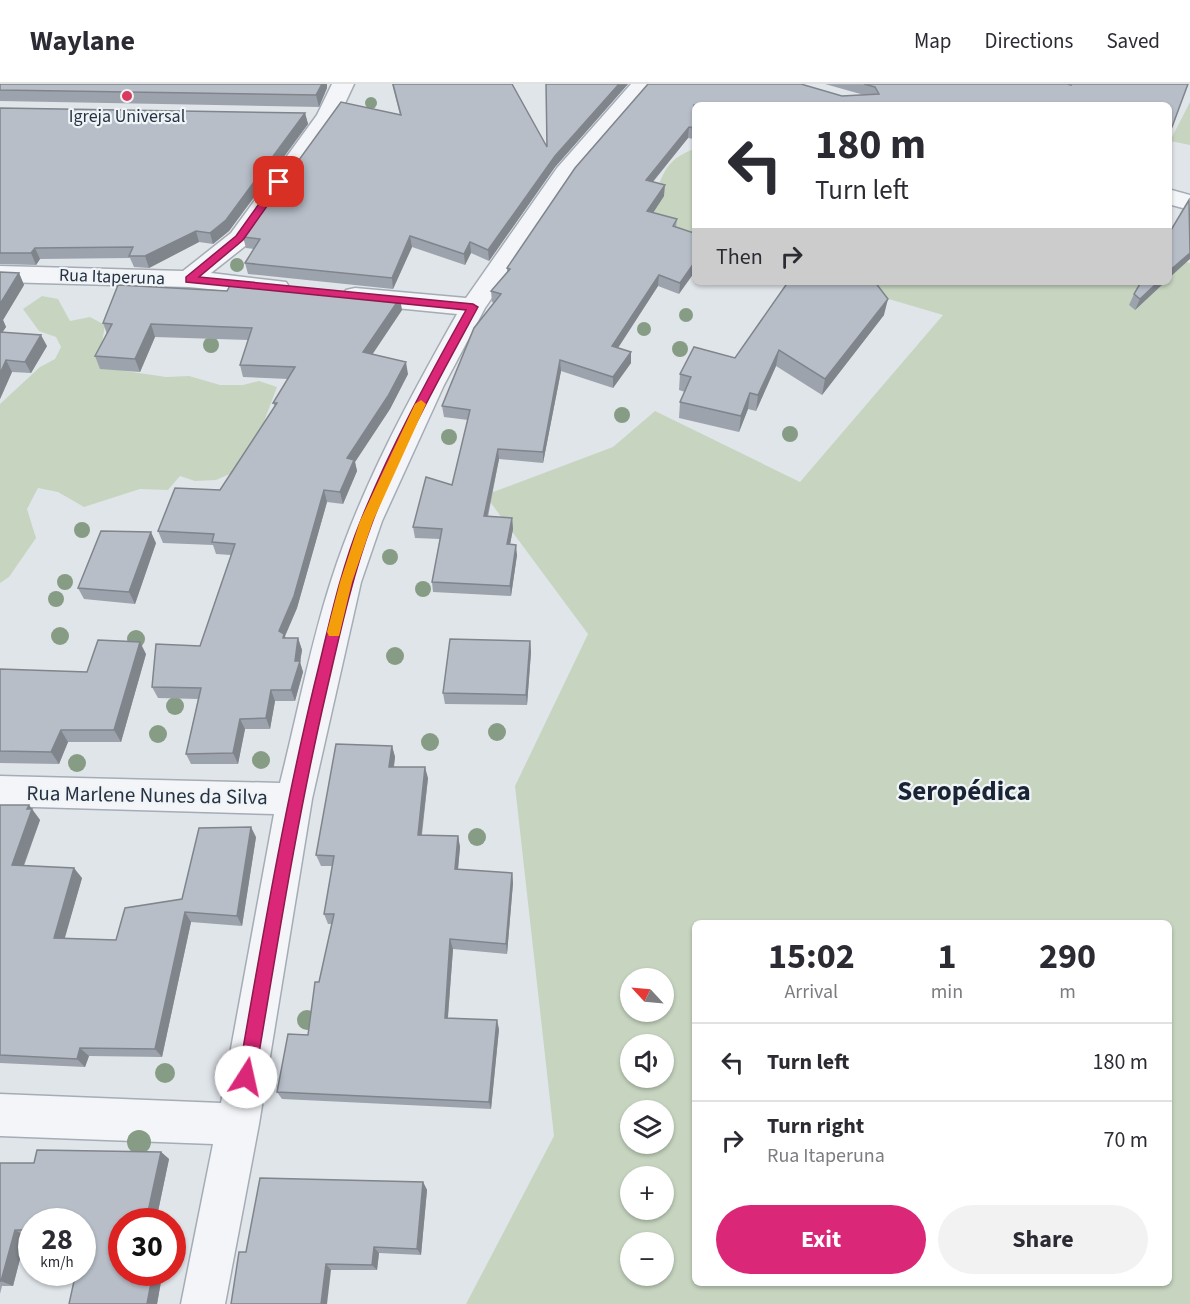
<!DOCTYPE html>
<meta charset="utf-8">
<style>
body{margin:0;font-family:"Source Sans 3",sans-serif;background:#f2f2f3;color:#2b2b33;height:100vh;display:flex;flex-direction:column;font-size:22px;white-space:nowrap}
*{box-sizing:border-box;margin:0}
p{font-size:20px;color:#7c7c81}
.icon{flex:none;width:33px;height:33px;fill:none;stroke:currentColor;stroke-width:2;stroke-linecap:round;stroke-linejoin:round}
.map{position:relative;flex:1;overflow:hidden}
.details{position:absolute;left:692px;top:836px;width:480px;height:366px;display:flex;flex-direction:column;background:#fff;border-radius:9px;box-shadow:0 2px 4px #0004}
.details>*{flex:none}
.guide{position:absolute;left:692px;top:18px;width:480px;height:183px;border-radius:9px;box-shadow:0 2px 4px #0004;background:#fff;color:#2b2b33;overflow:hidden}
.needle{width:39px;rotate:296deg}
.controls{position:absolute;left:620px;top:884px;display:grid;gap:12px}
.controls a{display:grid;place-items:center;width:54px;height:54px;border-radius:50%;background:#fff;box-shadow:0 2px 4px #0004;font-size:30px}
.speed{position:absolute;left:18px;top:1124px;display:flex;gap:12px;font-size:30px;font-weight:700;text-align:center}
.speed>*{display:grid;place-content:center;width:78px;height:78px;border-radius:50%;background:#fff;box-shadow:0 2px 4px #0004;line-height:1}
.speed small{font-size:15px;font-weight:400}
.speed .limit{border:9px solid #d22;background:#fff;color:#111}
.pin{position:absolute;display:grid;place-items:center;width:51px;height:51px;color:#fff;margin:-26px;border-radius:12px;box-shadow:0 3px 9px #0006}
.me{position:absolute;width:66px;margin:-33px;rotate:10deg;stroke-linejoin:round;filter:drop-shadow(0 0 4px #0008)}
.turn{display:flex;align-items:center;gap:21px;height:126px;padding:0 24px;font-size:27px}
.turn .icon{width:78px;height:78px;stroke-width:2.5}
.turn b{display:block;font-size:42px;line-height:51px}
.then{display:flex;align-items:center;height:57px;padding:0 24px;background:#0003;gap:12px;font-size:22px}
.eta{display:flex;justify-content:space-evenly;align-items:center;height:102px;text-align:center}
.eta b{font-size:36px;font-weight:700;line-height:42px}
.action{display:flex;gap:12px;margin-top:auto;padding:12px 24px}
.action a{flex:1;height:69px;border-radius:36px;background:#db2777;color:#fff;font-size:24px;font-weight:700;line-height:69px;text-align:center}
.action a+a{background:#f2f2f3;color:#2b2b33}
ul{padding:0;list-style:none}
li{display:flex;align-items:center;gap:18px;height:78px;padding:0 24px;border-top:2px solid #e1e1e2}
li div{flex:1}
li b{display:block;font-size:22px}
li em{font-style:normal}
header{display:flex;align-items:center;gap:36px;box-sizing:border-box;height:84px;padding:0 30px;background:#fff;border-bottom:2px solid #e1e1e2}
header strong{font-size:28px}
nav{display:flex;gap:33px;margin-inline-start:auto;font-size:21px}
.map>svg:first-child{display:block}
.green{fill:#c7d5c0;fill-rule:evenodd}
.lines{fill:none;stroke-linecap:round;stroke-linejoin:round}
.minor-casing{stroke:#a5acb5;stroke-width:3}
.minor{fill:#f3f5f8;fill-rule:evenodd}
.tree{fill:#879c85}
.wall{fill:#9da3ac}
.shaded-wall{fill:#80858c}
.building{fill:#b7bec8;stroke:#80858c;stroke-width:1.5}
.route{fill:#db2777;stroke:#8e194d;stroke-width:1.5}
.slow{fill:#f59e0b}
.poi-dot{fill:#db3a5f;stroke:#f0f4f7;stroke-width:2}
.labels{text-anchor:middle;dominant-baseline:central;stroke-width:4.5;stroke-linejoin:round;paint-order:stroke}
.far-poi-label{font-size:18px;fill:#273343;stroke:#f0f4f7}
.far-street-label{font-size:18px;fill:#273343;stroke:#f0f4f7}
.street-label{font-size:21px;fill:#273343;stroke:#f0f4f7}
.district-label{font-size:27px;font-weight:bold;fill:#192434;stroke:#f0f4f7}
</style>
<header>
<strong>Waylane</strong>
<nav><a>Map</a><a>Directions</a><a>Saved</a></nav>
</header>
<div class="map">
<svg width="1190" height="1220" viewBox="0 0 1190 1220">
<rect width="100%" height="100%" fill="#e0e5ea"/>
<!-- green -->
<g class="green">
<polygon points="1190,18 1190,61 1170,57"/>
<path d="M694 65V158L662 146 651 124C662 94 662 77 694 65Z"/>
<path d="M1169 174 1190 179V1220H466L554 1052 515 702 588 550 485 411 613 363 655 327 800 398 943 231 831 198H1168ZM694 838H1168V1198H694ZM630 894H663V927H630ZM630 960H663V993H630ZM630 1026H663V1059H630ZM630 1092H663V1125H630ZM630 1158H663V1191H630Z"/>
<polygon points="42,212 58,215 70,237 90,233 105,241 100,271 112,285 166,293 189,292 220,301 243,301 259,297 277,303 253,367 241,385 216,396 195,397 180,392 168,406 140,405 84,423 58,408 38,404 27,425 36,454 9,493 0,499 0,320 40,283 55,275 61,263 56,253 39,247 23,225"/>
</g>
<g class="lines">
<!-- minor casing -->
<g class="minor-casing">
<g id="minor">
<polygon points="332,0 354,0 339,32 249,159 211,189 286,198 290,204 286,210 277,212 189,203 0,198 0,182 183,187 231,149 317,31"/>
<path d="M631 0H654L573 94 485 224 444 301 382 437 361 498 312 715 259 1040 225 1220H181L213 1060 0 1052V1010L221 1019 274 730 0 722V692L280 699C297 632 310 562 331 497 361 403 409 315 457 230L355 220 346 218 342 212 346 206 355 204 466 214 557 84Z"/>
<polygon points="1168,105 1190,111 1190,126 1168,120"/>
</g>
</g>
<!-- minor -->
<use href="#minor" class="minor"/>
</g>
<!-- trees -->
<g class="tree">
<circle cx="371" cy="19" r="6"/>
<circle cx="237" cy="181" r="7"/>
<circle cx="686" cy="231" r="7"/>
<circle cx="644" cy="245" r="7"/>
<circle cx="211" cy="261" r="8"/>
<circle cx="680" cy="265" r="8"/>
<circle cx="622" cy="331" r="8"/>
<circle cx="790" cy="350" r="8"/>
<circle cx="449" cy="353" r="8"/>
<circle cx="82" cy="446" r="8"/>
<circle cx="390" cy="473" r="8"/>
<circle cx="65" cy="498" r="8"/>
<circle cx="423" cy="505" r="8"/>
<circle cx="56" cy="515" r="8"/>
<circle cx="60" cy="552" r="9"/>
<circle cx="136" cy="555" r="9"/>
<circle cx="395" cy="572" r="9"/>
<circle cx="175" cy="622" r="9"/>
<circle cx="497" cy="648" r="9"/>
<circle cx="158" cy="650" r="9"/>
<circle cx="430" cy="658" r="9"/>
<circle cx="261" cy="676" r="9"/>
<circle cx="77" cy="679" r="9"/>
<circle cx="477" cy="753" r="9"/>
<circle cx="307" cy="936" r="10"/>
<circle cx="165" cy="989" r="10"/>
<circle cx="139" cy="1058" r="12"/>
</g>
<!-- wall -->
<g class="wall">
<polygon points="0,0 327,4 319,23 0,17"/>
<polygon points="392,0 512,0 547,63 546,0 628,0 555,83 489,177 471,169 465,181 412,163 393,205 248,190 245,179 254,165 246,164 243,153 400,31"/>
<polygon points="648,0 842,12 864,11 825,0 1067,0 1071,1 1188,0 1168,51 1168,21 694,21 694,55 688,54 653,98 664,112 653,129 677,135 676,143 694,149 679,210 658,202 618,264 631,268 631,279 613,304 561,287 543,379 499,375 488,433 512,434 513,445 510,460 517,471 511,512 433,508 432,498 440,455 415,454 413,443 452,401 468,336 444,333 442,322 494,219 492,218 491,207 507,189 507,184"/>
<polygon points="0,24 305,29 308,40 229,147 213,160 199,158 149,184 134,183 130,174 40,175 36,181 0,180"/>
<polygon points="0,188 19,189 24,201 3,236 6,243 2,248 47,262 31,289 12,288 0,315"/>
<polygon points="788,198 880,198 878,201 884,231 822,311 776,282 756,327 748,325 739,348 679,334 680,318 685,308 679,306 680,290 735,274"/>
<polygon points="1141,198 1165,198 1135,226 1129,221 1134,210"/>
<polygon points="402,226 372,270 408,290 390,325 355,378 357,387 343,420 327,418 297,524 285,552 285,554 298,554 302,566 300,578 303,588 295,617 275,617 270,645 245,645 238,680 191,680 186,670 198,615 158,614 152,603 200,562 231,471 216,470 213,461 163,459 158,447 220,406 275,323 273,319 288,295 243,293 240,281 248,256 155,253 140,288 100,285 95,272 107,250 103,239"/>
<polygon points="156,459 135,520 84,515 78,504"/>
<polygon points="530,557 531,568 527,621 445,620 443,609"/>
<polygon points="146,570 121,658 68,658 59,680 0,679 0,585 87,588"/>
<polygon points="392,662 395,673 394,683 428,694 422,751 458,752 460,763 458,785 512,789 513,799 507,870 453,865 448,934 499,945 491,1025 282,1015 277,1008 308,951 332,840 328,840 324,830 332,782 321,782 316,771"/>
<polygon points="0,721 29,721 40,736 24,782 82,794 64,855 116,856 182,815 256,753 242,842 191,838 162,973 89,972 85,983 0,979"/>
<polygon points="37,1066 161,1068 169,1075 156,1137 122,1137 122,1188 155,1188 162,1192 157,1220 69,1220 76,1188 82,1188 82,1161 84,1153 82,1153 82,1137 32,1137 32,1152 26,1152 13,1202 2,1202 0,1210 0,1079 34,1079"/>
<polygon points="423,1098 427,1106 421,1171 379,1169 377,1186 331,1186 246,1168"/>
</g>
<!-- shaded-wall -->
<g class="shaded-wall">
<polygon points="322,0 327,0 327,4 319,23 316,11"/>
<polygon points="619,0 628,0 555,83 489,177 488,166 555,72"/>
<polygon points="305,29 308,40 229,147 213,160 210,149"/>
<polygon points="689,43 688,54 645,107 646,96"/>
<polygon points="665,101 664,112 647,138 647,127"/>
<polygon points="196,147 199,158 149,184 145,172"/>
<polygon points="410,152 412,163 393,205 392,194"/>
<polygon points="470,158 471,169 465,181 464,170"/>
<polygon points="35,164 40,175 36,181 31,169"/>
<polygon points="1190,169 1190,175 1168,195 1168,188"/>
<polygon points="694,179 694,189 679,210 680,199"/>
<polygon points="19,189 24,201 3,236 6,243 0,252 0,220"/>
<polygon points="659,191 658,202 612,273 612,262"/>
<polygon points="1158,198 1165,198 1135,226 1140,215"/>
<polygon points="400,214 402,226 366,280 363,268"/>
<polygon points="888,215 884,231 822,311 825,295"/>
<polygon points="151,240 155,253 140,288 135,275"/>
<polygon points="41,251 47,262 31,289 25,278"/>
<polygon points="779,266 776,282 756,327 758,311"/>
<polygon points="631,268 631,279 613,304 613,293"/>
<polygon points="6,276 12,288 0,315 0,290"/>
<polygon points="560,276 561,287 543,379 543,368"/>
<polygon points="406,278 408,290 390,325 355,378 357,387 343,420 340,408 347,374"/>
<polygon points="750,309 748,325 739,348 741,332"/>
<polygon points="498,365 499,375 485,443 484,432"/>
<polygon points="324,406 327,418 297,524 285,552 288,561 279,547"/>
<polygon points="512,434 513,445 508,471 507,460"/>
<polygon points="151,448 156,459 135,520 129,508"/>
<polygon points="516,461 517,471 511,512 510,502"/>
<polygon points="298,554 302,566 300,578 303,588 295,617 291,606"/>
<polygon points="530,557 531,568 527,621 526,611"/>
<polygon points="140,558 146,570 121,658 114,646"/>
<polygon points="271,606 275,617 270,645 266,634"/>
<polygon points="240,635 245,645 238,680 233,669"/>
<polygon points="61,646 68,658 59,680 51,668"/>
<polygon points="392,662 395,673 392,695 389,683"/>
<polygon points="425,683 428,694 420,762 418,751"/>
<polygon points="29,721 40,736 20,791 12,781"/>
<polygon points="251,743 256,753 242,842 237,832"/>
<polygon points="458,752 460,763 457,795 455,785"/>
<polygon points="74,784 82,794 62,864 54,854"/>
<polygon points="512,789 513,799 507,870 506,860"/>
<polygon points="185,828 191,838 162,973 155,965"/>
<polygon points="450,855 453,865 447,943 445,934"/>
<polygon points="497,936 499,945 491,1025 489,1018"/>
<polygon points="80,964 89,972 85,983 77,975"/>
<polygon points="161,1068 169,1075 156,1137 146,1137"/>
<polygon points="423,1098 427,1106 421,1171 417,1165"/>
<polygon points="15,1146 26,1152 13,1202 1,1197"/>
<polygon points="374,1163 379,1169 377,1186 372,1181"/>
<polygon points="326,1180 331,1186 327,1220 321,1220"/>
<polygon points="153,1188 155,1188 162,1192 157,1220 147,1220"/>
</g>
<!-- building -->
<g class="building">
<polygon points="0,0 322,0 316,11 0,6"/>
<polygon points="393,0 512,0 547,63 546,0 619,0 555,72 488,166 470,158 464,170 410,152 392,194 245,179 260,155 243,153 341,18 401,31"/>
<polygon points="648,0 801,0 842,12 879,10 875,3 864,0 1067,0 1071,1 1071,0 1188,0 1172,43 1168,43 1168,21 694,21 694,44 689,43 646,96 665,101 647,127 677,135 673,142 694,149 694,179 680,199 659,191 612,262 631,268 613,293 560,276 543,368 498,365 484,432 512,434 507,460 516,461 510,502 432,498 442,445 413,443 426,393 452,401 470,326 442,322 474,244 501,210 491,207 510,185 507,184 575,84"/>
<polygon points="0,24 305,29 226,136 210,149 196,147 145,172 129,172 133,163 35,164 31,169 0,169"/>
<polygon points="1189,116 1190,169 1168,188 1168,151"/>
<polygon points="0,188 19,189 0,220"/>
<polygon points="232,198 400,214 363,268 406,278 388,312 347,374 354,376 340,408 324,406 294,512 279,547 284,550 283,554 298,554 295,577 300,577 291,606 271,606 266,634 240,635 233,669 186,670 201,604 152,603 156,560 200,562 235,460 212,458 214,450 158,447 175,404 220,406 277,319 273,319 295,283 240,281 252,244 151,240 135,275 95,272 112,240 103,239 118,201 227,207"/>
<polygon points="788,198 875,198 888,215 825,295 779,266 758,311 750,309 741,332 680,318 691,293 680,290 694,263 735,274"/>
<polygon points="1141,198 1158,198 1140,215 1134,210"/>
<polygon points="0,248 41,251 25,278 6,276 0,290"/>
<polygon points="101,447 151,448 129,508 78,504"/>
<polygon points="450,555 530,557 526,611 443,609"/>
<polygon points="98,556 140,558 114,646 61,646 51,668 0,667 0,585 87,588"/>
<polygon points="336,660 392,662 389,683 425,683 418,751 458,752 455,785 512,789 506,860 450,855 445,934 497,936 489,1018 277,1008 288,950 308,951 315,898 319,898 334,830 324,830 334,772 316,771"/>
<polygon points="0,721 29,721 27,725 32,725 12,781 74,784 54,854 116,856 125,824 182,815 199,744 251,743 237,832 185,828 155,965 80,964 77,975 0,971"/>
<polygon points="37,1066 161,1068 146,1137 122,1137 122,1188 153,1188 147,1220 69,1220 76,1188 82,1188 82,1161 86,1147 82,1147 82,1137 32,1137 32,1146 15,1146 1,1197 0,1197 0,1079 34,1079"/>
<polygon points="260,1094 423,1098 417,1165 374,1163 372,1181 326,1180 321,1220 231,1220 239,1168 246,1168"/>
</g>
<!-- route -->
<path class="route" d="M279 95 284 98 243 156 199 193 473 220 478 223C440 293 400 364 372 439 352 493 340 549 327 605 297 734 277 863 255 993L252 999 246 1002 240 999 238 993C261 862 283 731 314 602 328 546 339 490 361 436 390 364 428 294 466 226L186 198V193L236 152 276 96Z"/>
<!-- slow -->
<polygon class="slow" points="421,316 426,320 373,437 352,498 340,548 339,552 329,552 327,548 340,498 360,437 415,320"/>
<!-- markers -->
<circle class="poi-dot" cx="127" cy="12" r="6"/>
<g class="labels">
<!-- far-poi labels -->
<g class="far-poi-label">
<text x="127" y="32">Igreja Universal</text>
</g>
<!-- far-street labels -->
<g class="far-street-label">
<text transform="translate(112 193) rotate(2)">Rua Itaperuna</text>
</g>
<!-- street labels -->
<g class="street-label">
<text transform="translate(147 711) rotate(1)">Rua Marlene Nunes da Silva</text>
</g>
<!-- district labels -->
<g class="district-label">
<text x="964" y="707">Seropédica</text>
</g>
</g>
</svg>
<div class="controls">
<a><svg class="needle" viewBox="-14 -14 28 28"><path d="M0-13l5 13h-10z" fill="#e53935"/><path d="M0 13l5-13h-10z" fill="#7c7c81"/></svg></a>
<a><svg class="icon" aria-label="sound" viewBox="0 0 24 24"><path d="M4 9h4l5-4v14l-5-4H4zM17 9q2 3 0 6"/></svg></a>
<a><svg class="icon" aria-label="layers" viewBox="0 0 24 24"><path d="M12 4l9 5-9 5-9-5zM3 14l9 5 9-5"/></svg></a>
<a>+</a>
<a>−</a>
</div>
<div class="speed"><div>28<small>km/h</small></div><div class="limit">30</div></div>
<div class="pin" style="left:279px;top:98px;background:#d93025"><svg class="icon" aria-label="arrive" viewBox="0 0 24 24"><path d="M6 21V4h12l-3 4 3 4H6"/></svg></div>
<svg class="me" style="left:246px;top:993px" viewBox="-20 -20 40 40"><circle r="19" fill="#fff"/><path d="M0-13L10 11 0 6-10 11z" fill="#db2777"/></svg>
<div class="guide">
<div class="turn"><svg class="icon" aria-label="left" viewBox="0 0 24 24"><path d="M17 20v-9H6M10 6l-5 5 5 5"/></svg><div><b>180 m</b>Turn left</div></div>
<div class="then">Then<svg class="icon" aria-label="right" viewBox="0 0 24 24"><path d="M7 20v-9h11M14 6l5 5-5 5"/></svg></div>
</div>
<section class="details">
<div class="eta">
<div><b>15:02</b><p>Arrival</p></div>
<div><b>1</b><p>min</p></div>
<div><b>290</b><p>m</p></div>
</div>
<ul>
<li><svg class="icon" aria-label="left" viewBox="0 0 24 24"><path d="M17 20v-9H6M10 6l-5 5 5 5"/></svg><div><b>Turn left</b></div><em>180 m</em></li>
<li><svg class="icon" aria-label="right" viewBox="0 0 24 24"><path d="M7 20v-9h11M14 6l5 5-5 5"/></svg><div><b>Turn right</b><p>Rua Itaperuna</p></div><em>70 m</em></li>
</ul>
<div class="action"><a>Exit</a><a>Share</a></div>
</section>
</div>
